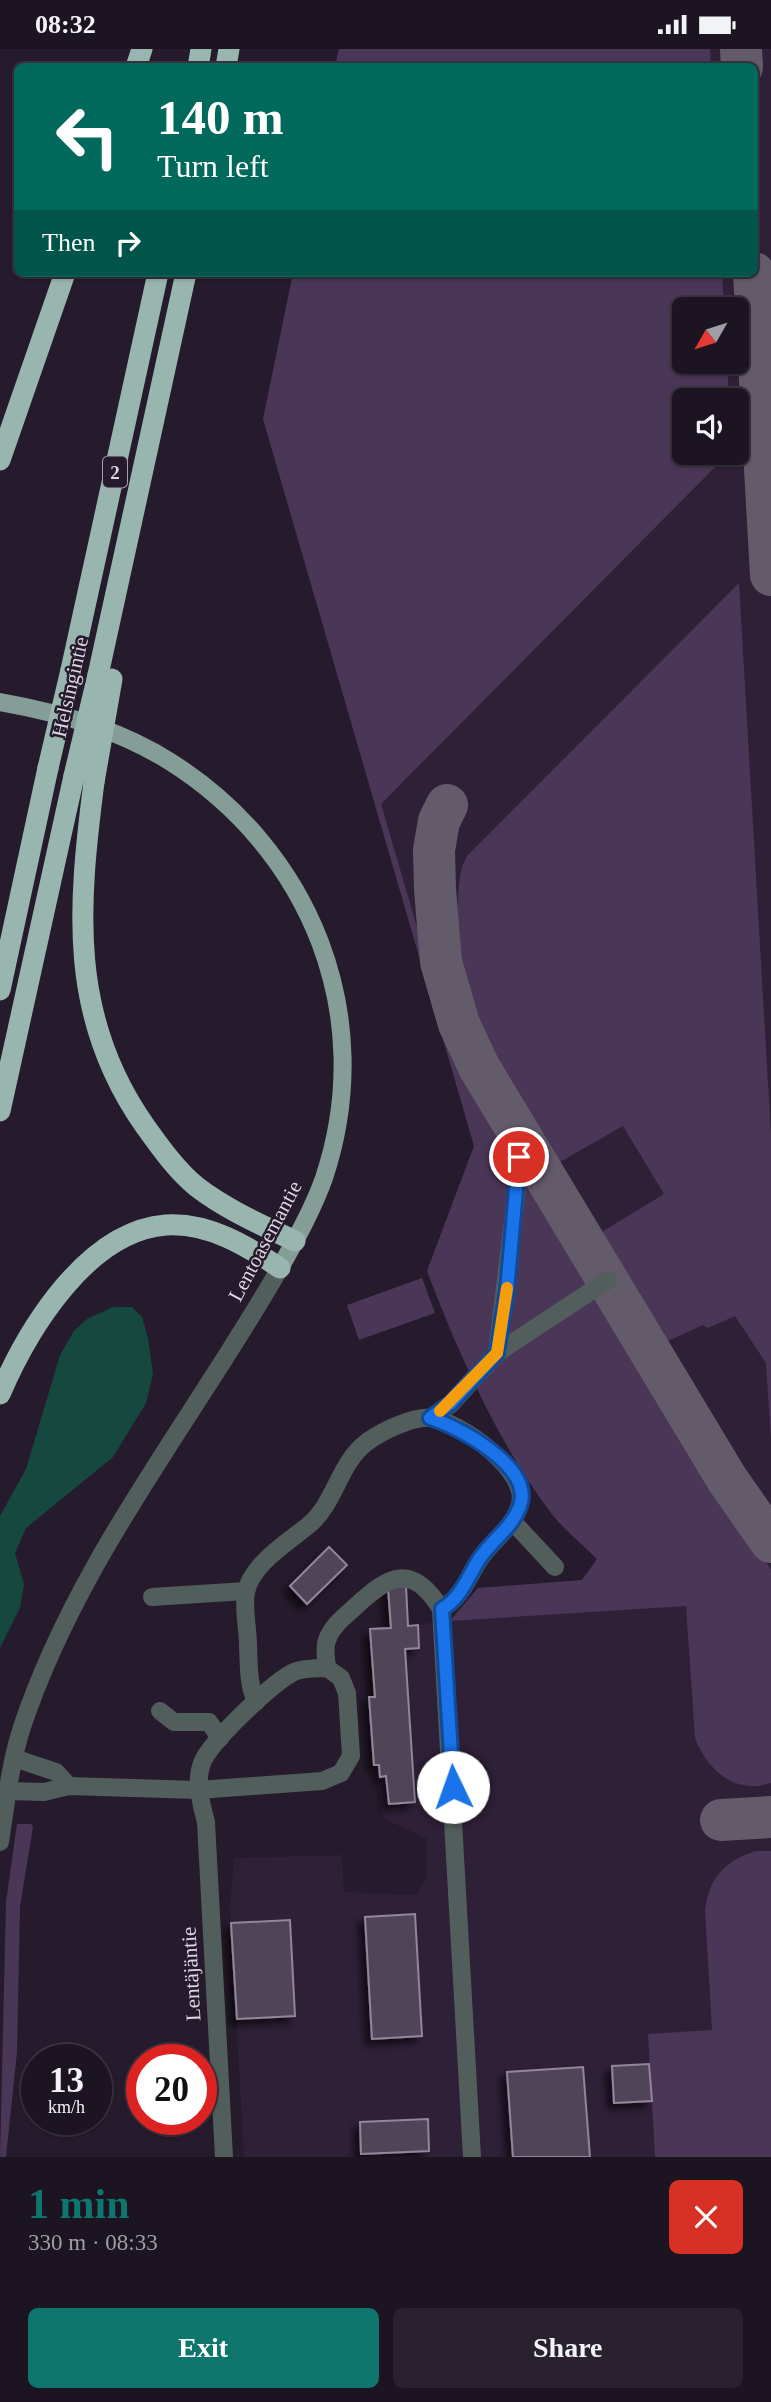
<!DOCTYPE html>
<meta charset="utf-8">
<style>
body{margin:0;font-family:Georgia,serif;background:#29212e;color:#f1f3f6;height:100vh;display:flex;flex-direction:column;font-size:26px;white-space:nowrap}
*{box-sizing:border-box;margin:0}
p{font-size:23px;color:#a09ea5}
.icon{flex:none;width:38px;height:38px;fill:none;stroke:currentColor;stroke-width:2;stroke-linecap:round;stroke-linejoin:round}
.map{position:relative;height:2108px;overflow:hidden}
.side{display:flex;flex-direction:column;background:#1c1421;flex:1}
.side>*{flex:none}
.guide{position:absolute;left:14px;top:14px;width:744px;height:214px;border-radius:10px;box-shadow:0 2px 5px #0004,0 0 0 2px #3a333f;background:#00695c;color:#fff;overflow:hidden}
.needle{width:46px;rotate:231deg}
.buttons{position:absolute;left:672px;top:248px;display:grid;gap:14px}
.buttons a{display:grid;place-items:center;width:77px;height:77px;border-radius:10px;background:#1c1421;box-shadow:0 2px 5px #0004,0 0 0 2px #3a333f;font-size:35px}
.speed{position:absolute;left:21px;top:1995px;display:flex;gap:14px;font-size:35px;font-weight:700;text-align:center}
.speed>*{display:grid;place-content:center;width:91px;height:91px;border-radius:50%;background:#1c1421;box-shadow:0 2px 5px #0004,0 0 0 2px #3a333f;line-height:1}
.speed small{font-size:18px;font-weight:400}
.speed .limit{border:10px solid #d22;background:#fff;color:#111}
.pin{position:absolute;display:grid;place-items:center;width:60px;height:60px;color:#fff;margin:-30px;border:4px solid #fff;border-radius:50%;box-shadow:0 2px 7px #0007}
.me{position:absolute;width:77px;margin:-38px;rotate:357deg;stroke-linejoin:round;filter:drop-shadow(0 0 5px #0008)}
.turn{display:flex;align-items:center;gap:24px;height:147px;padding:0 28px;font-size:32px}
.turn .icon{width:91px;height:91px;stroke-width:2.5}
.turn b{display:block;font-size:49px;line-height:60px}
.then{display:flex;align-items:center;height:66px;padding:0 28px;background:#0003;gap:14px;font-size:26px}
.round{display:grid;place-items:center;flex:none;width:74px;height:74px;border-radius:10px;background:#29212e}
.head{display:flex;align-items:center;justify-content:space-between;height:119px;padding:0 28px}
h1{font-size:42px;font-weight:800;line-height:52px;color:#0f766e}
.cta{display:flex;gap:14px;margin-top:auto;padding:14px 28px}
.cta a{flex:1;height:80px;border-radius:10px;background:#0f766e;color:#fff;font-size:28px;font-weight:800;line-height:80px;text-align:center}
.cta a+a{background:#29212e;color:#f1f3f6}
.status{display:flex;justify-content:space-between;align-items:center;height:49px;padding:0 35px;background:#1c1421;direction:ltr}
.status svg{height:19px;fill:currentColor}
.map>svg:first-child{display:block}
.built{fill:#2e2037;fill-rule:evenodd}
.green{fill:#4a3656}
.water{fill:#154940}
.lines{fill:none;stroke-linecap:round;stroke-linejoin:round}
.taxiway{stroke:#645b6a;stroke-width:42}
.building{fill:#4f4457;stroke:#93859b;stroke-width:2;filter:url(#shadow)}
.minor{stroke:#525e5b;stroke-width:18}
.major{stroke:#849d97;stroke-width:18}
.highway{stroke:#98b6af;stroke-width:21}
.highway-bridge{stroke:#98b6af;stroke-width:21}
.route-casing{stroke:#114b97;stroke-width:18}
.route{stroke:#1a73e8;stroke-width:12}
.slow{stroke:#f59e0b;stroke-width:12}
.labels{text-anchor:middle;dominant-baseline:central;stroke-width:5;stroke-linejoin:round;paint-order:stroke}
.shield{fill:#251b2c;stroke:#a69fac;stroke-width:2}
.shield-label{font-size:19px;font-weight:bold;fill:#ded7e3}
.street-label{font-size:21px;fill:#ded7e3;stroke:#251b2c}
</style>
<div class="status"><b>08:32</b><svg viewBox="0 0 49 12"><path d="M0 12V9h3v3zM5 12V6h3v6zM10 12V3h3v9zM15 12V0h3v12zM26 1h20v11H26zM47 4h2v5h-2z"/></svg></div>
<div class="map">
<svg width="771" height="2108" viewBox="0 0 771 2108">
<defs>
<filter id="shadow"><feDropShadow dx="-6" dy="6" stdDeviation="3.5" flood-color="#0009"/></filter>
</defs>
<rect width="100%" height="100%" fill="#251b2c"/>
<!-- built -->
<path class="built" d="M339 0H771V2108H244L230 1859 234 1809 342 1806 344 1843 417 1846 427 1826 426 1789 384 1770 374 1716 369 1648 374 1647 369 1579 388 1577 385 1537 406 1536 409 1576H418L450 1570 478 1539 583 1531 597 1510 552 1465 503 1388 451 1285 427 1222 474 1097 263 370 293 224H754V18L335 17ZM684 261H737V313H684ZM684 352H737V404H684Z"/>
<!-- green -->
<g class="green">
<polygon points="339,0 710,0 711,17 335,17"/>
<path d="M293 224H722L724 261H684V313H727L729 352H684V404H729L381 755 450 991 466 1027 648 1331 680 1391 710 1435 740 1470 771 1521V1734C735 1746 707 1721 695 1689L686 1557 450 1572 478 1539 582 1531 597 1510C582 1495 564 1481 551 1464 497 1393 459 1305 427 1222L474 1097 263 370Z"/>
<path d="M739 534 771 1086V1391L766 1314 735 1267 708 1279 703 1276 668 1292 600 1184 664 1145 623 1077 558 1114C509 1033 450 952 458 853 459 838 459 818 468 806Z"/>
<polygon points="422,1229 435,1264 359,1291 347,1256"/>
<polygon points="17,1775 31,1775 33,1778 20,1858 17,2003 6,2108 0,2108 6,1853"/>
<path d="M756 1802H771V2108H655L648 1985 712 1981 705 1861C709 1829 725 1811 756 1802Z"/>
</g>
<!-- water -->
<polygon class="water" points="113,1258 132,1258 142,1268 148,1289 153,1325 146,1354 113,1408 26,1479 15,1504 24,1535 20,1559 0,1599 0,1467 26,1420 60,1306 74,1282 87,1270"/>
<g class="lines">
<!-- taxiway -->
<g class="taxiway">
<polyline points="741,0 742,18"/>
<polyline points="754,224 771,526"/>
<polyline points="447,756 439,772 434,801 435,840 441,913 459,975 479,1018 520,1086 727,1430 771,1493"/>
<polyline points="721,1771 771,1768"/>
</g>
</g>
<!-- building -->
<g class="building">
<polygon points="329,1498 347,1516 307,1555 290,1537"/>
<polygon points="406,1537 408,1577 418,1576 419,1599 405,1600 415,1753 389,1755 386,1727 380,1728 379,1716 374,1716 369,1648 375,1648 370,1580 391,1579 388,1538"/>
<polygon points="415,1865 422,1987 372,1990 365,1868"/>
<polygon points="290,1871 295,1967 237,1970 231,1874"/>
<polygon points="649,2015 652,2052 614,2054 612,2017"/>
<polygon points="583,2018 590,2108 513,2108 507,2023"/>
<polygon points="428,2070 429,2102 361,2105 360,2073"/>
</g>
<g class="lines">
<!-- minor -->
<g class="minor">
<polyline points="497,1304 608,1231"/>
<polyline points="430,1369 451,1355 497,1304 518,1131 520,1086"/>
<polyline points="513,1473 555,1518"/>
<polyline points="152,1548 246,1542"/>
<path d="M327 1619C326 1610 324 1599 327 1591 332 1577 344 1568 355 1558 389 1526 412 1513 441 1560L472 2108"/>
<path d="M256 1653C248 1635 249 1617 248 1596 248 1580 243 1559 246 1543 252 1514 290 1492 310 1475 336 1452 339 1414 367 1393 382 1382 413 1367 431 1369 461 1373 529 1422 520 1455 514 1479 492 1491 480 1510 468 1528 462 1549 441 1560"/>
<polyline points="160,1662 174,1673 209,1673 220,1689"/>
<polyline points="14,1709 56,1723 69,1737"/>
<path d="M7 1742 44 1743 69 1737 198 1741 322 1732 341 1724 351 1707 347 1644 341 1629 327 1619C317 1619 303 1619 294 1623 274 1632 210 1693 202 1714 195 1733 201 1754 206 1773L224 2108"/>
<path d="M0 1793C6 1754 10 1715 22 1678 78 1510 193 1371 280 1219"/>
</g>
<!-- major -->
<path class="major" d="M0 653C57 663 119 680 169 712 311 801 378 967 324 1129 313 1160 296 1190 280 1219"/>
<!-- highway -->
<g class="highway">
<polyline points="136,18 142,0"/>
<polyline points="198,18 201,0"/>
<polyline points="226,18 229,0"/>
<polyline points="0,411 65,224"/>
<polyline points="71,621 158,224"/>
<polyline points="98,626 186,224"/>
<path d="M94 733C78 858 68 968 145 1077 160 1098 177 1122 197 1138 227 1161 262 1176 295 1192"/>
<polyline points="0,941 48,719"/>
<polyline points="0,1062 74,727"/>
<path d="M0 1345C28 1280 87 1182 166 1176 208 1173 247 1197 280 1219"/>
</g>
<!-- highway-bridge -->
<g class="highway-bridge">
<polyline points="48,719 71,621"/>
<polyline points="74,727 98,626"/>
<polyline points="94,733 112,630"/>
</g>
</g>
<g class="lines">
<!-- route casing -->
<g class="route-casing">
<path id="route" d="M453 1738 442 1560C462 1548 468 1527 480 1509 493 1490 512 1479 520 1457 534 1418 459 1378 430 1369L451 1354 497 1304 507 1241 519 1108"/>
</g>
<!-- route -->
<use href="#route" class="route"/>
<!-- slow -->
<polyline class="slow" points="440,1362 497,1304 507,1239"/>
</g>
<g class="labels">
<!-- shield labels -->
<rect class="shield" x="103" y="407.5" width="24" height="31" rx="5"/>
<g class="shield-label">
<text x="115" y="423">2</text>
</g>
<!-- street labels -->
<g class="street-label">
<text transform="translate(70 638) rotate(-77)">Helsingintie</text>
<text transform="translate(265 1192) rotate(-62)">Lentoasemantie</text>
<text transform="translate(191 1925) rotate(-93)">Lentäjäntie</text>
</g>
</g>
</svg>
<div class="buttons">
<a><svg class="needle" viewBox="-14 -14 28 28"><path d="M0-13l5 13h-10z" fill="#e53935"/><path d="M0 13l5-13h-10z" fill="#a09ea5"/></svg></a>
<a><svg class="icon" aria-label="sound" viewBox="0 0 24 24"><path d="M4 9h4l5-4v14l-5-4H4zM17 9q2 3 0 6"/></svg></a>
</div>
<div class="speed"><div>13<small>km/h</small></div><div class="limit">20</div></div>
<div class="pin" style="left:519px;top:1108px;background:#d93025"><svg class="icon" aria-label="arrive" viewBox="0 0 24 24"><path d="M6 21V4h12l-3 4 3 4H6"/></svg></div>
<svg class="me" style="left:453px;top:1738px" viewBox="-20 -20 40 40"><circle r="19" fill="#fff"/><path d="M0-13L10 11 0 6-10 11z" fill="#1a73e8"/></svg>
<div class="guide">
<div class="turn"><svg class="icon" aria-label="left" viewBox="0 0 24 24"><path d="M17 20v-9H6M10 6l-5 5 5 5"/></svg><div><b>140 m</b>Turn left</div></div>
<div class="then">Then<svg class="icon" aria-label="right" viewBox="0 0 24 24"><path d="M7 20v-9h11M14 6l5 5-5 5"/></svg></div>
</div>
</div>
<section class="side">
<div class="head"><div><h1>1 min</h1><p>330 m · 08:33</p></div><a class="round" style="background:#d93025;color:#fff"><svg class="icon" aria-label="close" viewBox="0 0 24 24"><path d="M6 6l12 12M18 6L6 18"/></svg></a></div>
<div class="cta"><a>Exit</a><a>Share</a></div>
</section>
